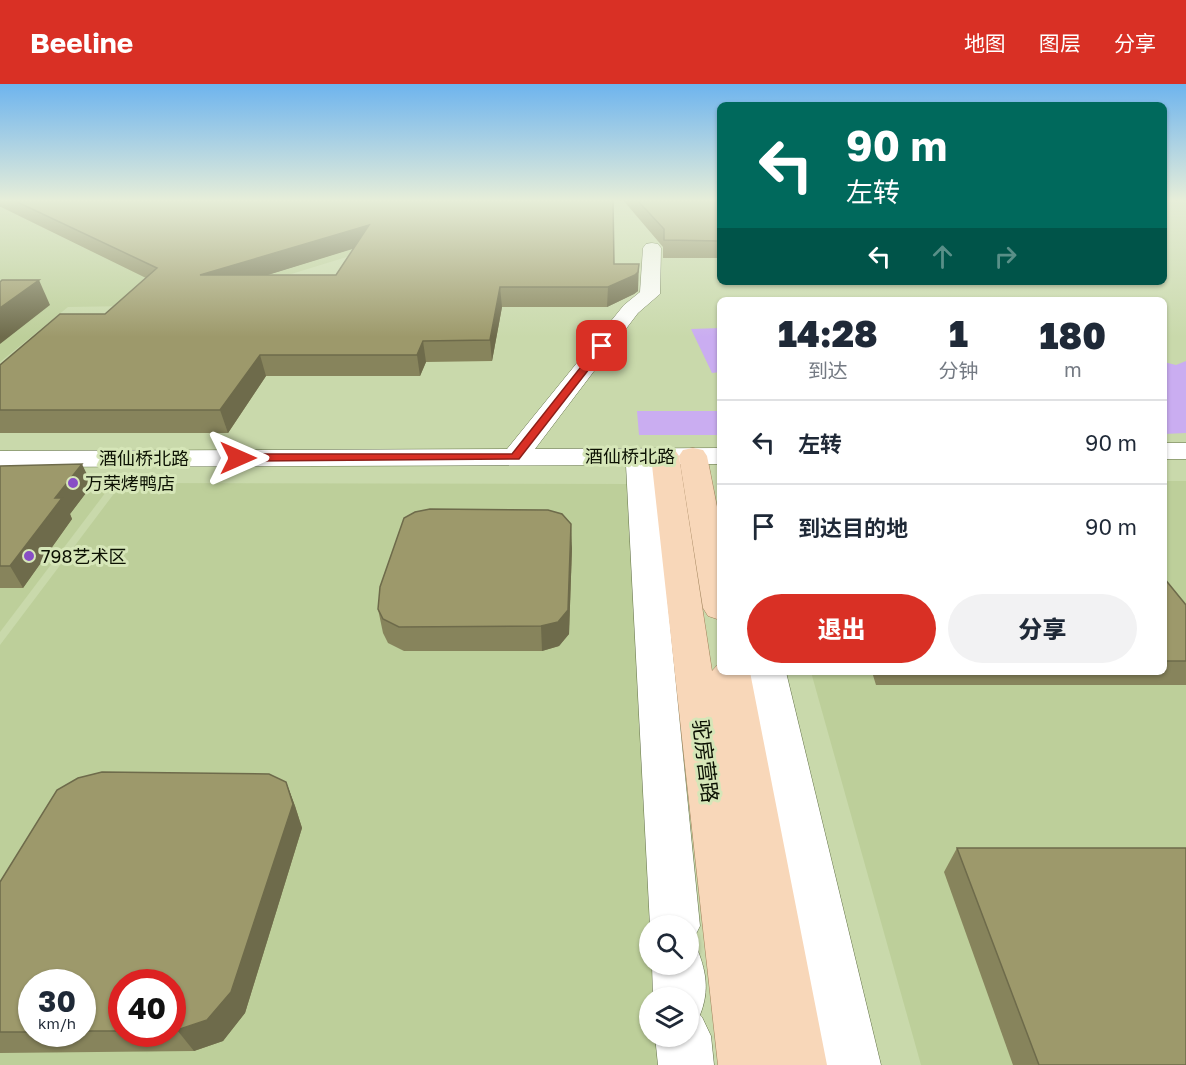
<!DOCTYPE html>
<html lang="zh">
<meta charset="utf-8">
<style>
body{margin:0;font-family:"Golos Text","Noto Sans SC",sans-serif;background:#f2f2f3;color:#1f2937;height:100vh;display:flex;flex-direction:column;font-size:22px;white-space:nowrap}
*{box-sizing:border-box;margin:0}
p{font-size:20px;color:#747a83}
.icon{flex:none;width:33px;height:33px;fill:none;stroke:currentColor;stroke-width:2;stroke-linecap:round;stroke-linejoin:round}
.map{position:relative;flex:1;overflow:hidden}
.details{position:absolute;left:717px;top:213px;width:450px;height:378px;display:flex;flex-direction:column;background:#fff;border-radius:9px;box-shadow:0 2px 4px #0004}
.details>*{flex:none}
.hud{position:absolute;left:717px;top:18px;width:450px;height:183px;border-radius:9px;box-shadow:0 2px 4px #0004;background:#00695c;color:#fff;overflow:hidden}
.fabs{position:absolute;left:639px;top:831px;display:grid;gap:12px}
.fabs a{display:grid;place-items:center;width:60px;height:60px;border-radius:50%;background:#fff;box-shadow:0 2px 4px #0004;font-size:30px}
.speed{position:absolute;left:18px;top:885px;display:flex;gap:12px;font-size:30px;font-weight:700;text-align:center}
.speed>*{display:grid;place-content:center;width:78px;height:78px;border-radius:50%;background:#fff;box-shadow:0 2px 4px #0004;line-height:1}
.speed small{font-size:15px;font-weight:400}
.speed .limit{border:9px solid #d22;background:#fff;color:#111}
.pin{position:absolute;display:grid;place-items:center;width:51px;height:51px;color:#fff;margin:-26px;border-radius:12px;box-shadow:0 3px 9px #0006}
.me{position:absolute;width:66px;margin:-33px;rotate:90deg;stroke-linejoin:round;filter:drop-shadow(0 0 4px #0008)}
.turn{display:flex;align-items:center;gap:21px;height:126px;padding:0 30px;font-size:27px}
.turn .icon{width:78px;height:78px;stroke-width:2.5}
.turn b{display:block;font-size:42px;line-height:51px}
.lanes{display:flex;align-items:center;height:57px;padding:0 30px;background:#0003;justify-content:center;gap:30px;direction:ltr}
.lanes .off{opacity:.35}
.eta{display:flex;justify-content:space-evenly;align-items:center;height:102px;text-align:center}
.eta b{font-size:36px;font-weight:800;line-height:42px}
.button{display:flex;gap:12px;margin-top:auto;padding:12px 30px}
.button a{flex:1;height:69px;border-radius:36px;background:#d93025;color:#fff;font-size:24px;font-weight:800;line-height:69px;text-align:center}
.button a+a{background:#f2f2f3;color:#1f2937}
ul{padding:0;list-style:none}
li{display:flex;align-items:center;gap:18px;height:84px;padding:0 30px;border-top:2px solid #e0e1e3}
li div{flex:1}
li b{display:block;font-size:22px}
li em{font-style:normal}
header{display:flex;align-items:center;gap:36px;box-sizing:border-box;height:84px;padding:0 30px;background:#d93025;color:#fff}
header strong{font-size:28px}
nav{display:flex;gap:33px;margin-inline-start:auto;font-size:21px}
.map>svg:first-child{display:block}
.built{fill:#bdcf9a;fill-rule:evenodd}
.green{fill:#caadf1}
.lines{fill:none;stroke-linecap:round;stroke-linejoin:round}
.minor-casing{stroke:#627047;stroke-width:1}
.major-casing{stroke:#a2805b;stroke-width:1}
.minor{fill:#fff;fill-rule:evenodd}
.major{fill:#f8d7b9;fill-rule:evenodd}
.wall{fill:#87845c;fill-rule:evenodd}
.shaded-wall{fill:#6e6b4b}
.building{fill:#9d996b;stroke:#6e6b4b;stroke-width:1.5;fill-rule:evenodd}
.route{fill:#d93025;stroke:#8d1f18;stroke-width:1.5}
.poi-dot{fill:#884ec5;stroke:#d6e6b8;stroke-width:2}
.labels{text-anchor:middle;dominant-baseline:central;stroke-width:6;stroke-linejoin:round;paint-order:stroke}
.street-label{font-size:18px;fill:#0c1103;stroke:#d6e6b8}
.poi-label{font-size:18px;fill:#0c1103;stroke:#d6e6b8;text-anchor:start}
.near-street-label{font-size:21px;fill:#0c1103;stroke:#d6e6b8}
</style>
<header>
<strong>Beeline</strong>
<nav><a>地图</a><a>图层</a><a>分享</a></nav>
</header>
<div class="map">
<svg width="1186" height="981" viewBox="0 0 1186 981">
<rect width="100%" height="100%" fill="#c9d9ab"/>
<!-- built -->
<g class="built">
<polygon points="0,116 435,116 353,171 243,205 130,222 68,223 0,278"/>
<polygon points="115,396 0,548 0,397"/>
<polygon points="1164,397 1186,397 1186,981 921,981 811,588 1164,588"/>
<path d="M122 399 633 400 665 841 650 842V880L668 881 670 913 650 914V952L673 953 675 981H0V561ZM32 898H82V950H32ZM122 898H172V950H122Z"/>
</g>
<!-- green -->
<g class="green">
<polygon points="720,244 720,288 712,289 691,245"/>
<polygon points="1186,277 1186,349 1164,350 1164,278 1176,281"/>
<polygon points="637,327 720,327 720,351 639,351"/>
</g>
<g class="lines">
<!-- minor casing -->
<g class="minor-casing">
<g id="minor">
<path d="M652 159 658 160 661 164 660 210 638 229 535 365 720 364V380H654L700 842 691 860 696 862C706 886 710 906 700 931L702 933 711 952 714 981H658L655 952H688V914H653L652 880H688V842H650L626 381 0 383V367L507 365 624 221 640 208 643 164 646 160Z"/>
<rect x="1164" y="359" width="22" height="16"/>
<polygon points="748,588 786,588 881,981 825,981"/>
</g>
</g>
<!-- major casing -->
<g class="major-casing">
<g id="major">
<polygon points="665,364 675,366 679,372 712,587 720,578 720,588 750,588 827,981 718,981 651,372 655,366"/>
<polygon points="693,364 703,366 707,372 720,438 720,536 708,532 703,524 679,372 683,366"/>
</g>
</g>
<!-- minor -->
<use href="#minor" class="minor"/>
<!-- major -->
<use href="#major" class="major"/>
</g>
<!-- wall -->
<g class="wall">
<path d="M0 116H613L614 180 638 207 634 210 607 223H502L492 277 426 278 420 292H266L228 349H0V281L105 230 146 194 1 123H0ZM354 164 336 191H267Z"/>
<polygon points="623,116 720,116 720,174 663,174 663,163"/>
<polygon points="0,382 92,401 70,430 72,435 23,504 0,504"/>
<polygon points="572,464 569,550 559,562 542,567 404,567 388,559 383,549 378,525"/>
<polygon points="1164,494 1186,521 1186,601 876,601 872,588 1164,588"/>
<path d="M286 698 295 722 302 744 245 929 223 957 194 967 0 969V798ZM32 898H82V950H32ZM122 898H172V950H122Z"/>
<polygon points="957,764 1186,981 1013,981 944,788"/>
</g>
<!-- shaded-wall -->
<g class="shaded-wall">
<polygon points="369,141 372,159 206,210 200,191"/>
<polygon points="639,180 638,207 634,210 607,223 608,203"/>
<polygon points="39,196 50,221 0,260 0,224"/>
<polygon points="500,203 502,223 492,277 490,256"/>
<polygon points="423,257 426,278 420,292 417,271"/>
<polygon points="260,271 266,292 228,349 220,326"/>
<polygon points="82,380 92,401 70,430 72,435 23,504 10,482 55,414"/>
<polygon points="571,440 572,464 569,550 559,562 542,567 541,542"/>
<polygon points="286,698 295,722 302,744 245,929 223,957 194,967 177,946"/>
</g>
<!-- building -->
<g class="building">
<path d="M13 116H613L614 180H639L638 188 635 191 608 203H500L490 256 423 257 417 271H260L220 326H0V281L60 230H105L157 184ZM369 141 336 191H200Z"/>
<polygon points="637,116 720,116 720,157 664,156 664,145"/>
<polygon points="2,196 39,196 0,224 0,198"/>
<polygon points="82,380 55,414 62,414 10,482 0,482 0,382"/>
<polygon points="430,425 548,426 562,430 571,440 568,526 558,538 541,542 399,543 383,535 378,525 380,503 404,434 415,428"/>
<polygon points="1164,494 1186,521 1186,577 1164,577"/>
<polygon points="102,688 269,690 286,698 293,720 231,908 207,936 177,946 172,946 172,898 122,898 122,947 82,947 82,898 32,898 32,948 0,948 0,798 57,706 78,694"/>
<polygon points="957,764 1186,764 1186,981 1039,981"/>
</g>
<!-- sky -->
<linearGradient id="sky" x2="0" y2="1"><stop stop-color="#6eb4ee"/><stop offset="0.46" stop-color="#e7eed9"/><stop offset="1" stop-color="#e7eed9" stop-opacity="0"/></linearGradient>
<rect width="1186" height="253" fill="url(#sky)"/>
<!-- route -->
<polygon class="route" points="599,260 607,262 519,375 238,377 232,374 238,370 512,370"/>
<!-- markers -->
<g class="poi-dot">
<circle cx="73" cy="399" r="6"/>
<circle cx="29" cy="472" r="6"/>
</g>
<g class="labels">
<!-- street labels -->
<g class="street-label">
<text x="630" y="372">酒仙桥北路</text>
<text x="144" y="374">酒仙桥北路</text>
</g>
<!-- poi labels -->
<g class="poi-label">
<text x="85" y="399">万荣烤鸭店</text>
<text x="41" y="472">798艺术区</text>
</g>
<!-- near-street labels -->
<g class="near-street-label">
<text transform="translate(706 677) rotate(83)">驼房营路</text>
</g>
</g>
</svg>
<div class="fabs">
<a><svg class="icon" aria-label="search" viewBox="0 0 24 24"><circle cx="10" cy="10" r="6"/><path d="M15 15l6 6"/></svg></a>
<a><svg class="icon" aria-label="layers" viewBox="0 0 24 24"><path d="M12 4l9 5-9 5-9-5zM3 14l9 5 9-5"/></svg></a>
</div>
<div class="speed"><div>30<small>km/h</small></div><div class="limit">40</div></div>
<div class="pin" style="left:602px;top:262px;background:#d93025"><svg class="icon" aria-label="arrive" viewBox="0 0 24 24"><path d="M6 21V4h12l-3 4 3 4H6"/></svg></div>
<svg class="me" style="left:238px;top:374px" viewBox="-20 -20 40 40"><path d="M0-17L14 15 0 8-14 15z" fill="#d93025" stroke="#fff" stroke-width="4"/></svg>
<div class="hud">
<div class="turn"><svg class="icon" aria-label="left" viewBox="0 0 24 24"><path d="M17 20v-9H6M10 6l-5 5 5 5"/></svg><div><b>90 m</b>左转</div></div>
<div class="lanes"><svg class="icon" aria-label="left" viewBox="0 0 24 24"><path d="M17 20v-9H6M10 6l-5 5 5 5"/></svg><svg class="icon off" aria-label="ahead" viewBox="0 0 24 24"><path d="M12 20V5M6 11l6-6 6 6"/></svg><svg class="icon off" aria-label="right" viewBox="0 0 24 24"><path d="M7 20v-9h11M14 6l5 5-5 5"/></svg></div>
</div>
<section class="details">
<div class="eta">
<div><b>14:28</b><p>到达</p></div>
<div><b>1</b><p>分钟</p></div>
<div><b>180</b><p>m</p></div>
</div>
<ul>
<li><svg class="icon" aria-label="left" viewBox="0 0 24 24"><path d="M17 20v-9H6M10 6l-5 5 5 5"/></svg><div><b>左转</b></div><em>90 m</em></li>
<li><svg class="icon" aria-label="arrive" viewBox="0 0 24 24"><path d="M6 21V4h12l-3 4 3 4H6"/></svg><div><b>到达目的地</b></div><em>90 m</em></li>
</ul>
<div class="button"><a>退出</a><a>分享</a></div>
</section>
</div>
